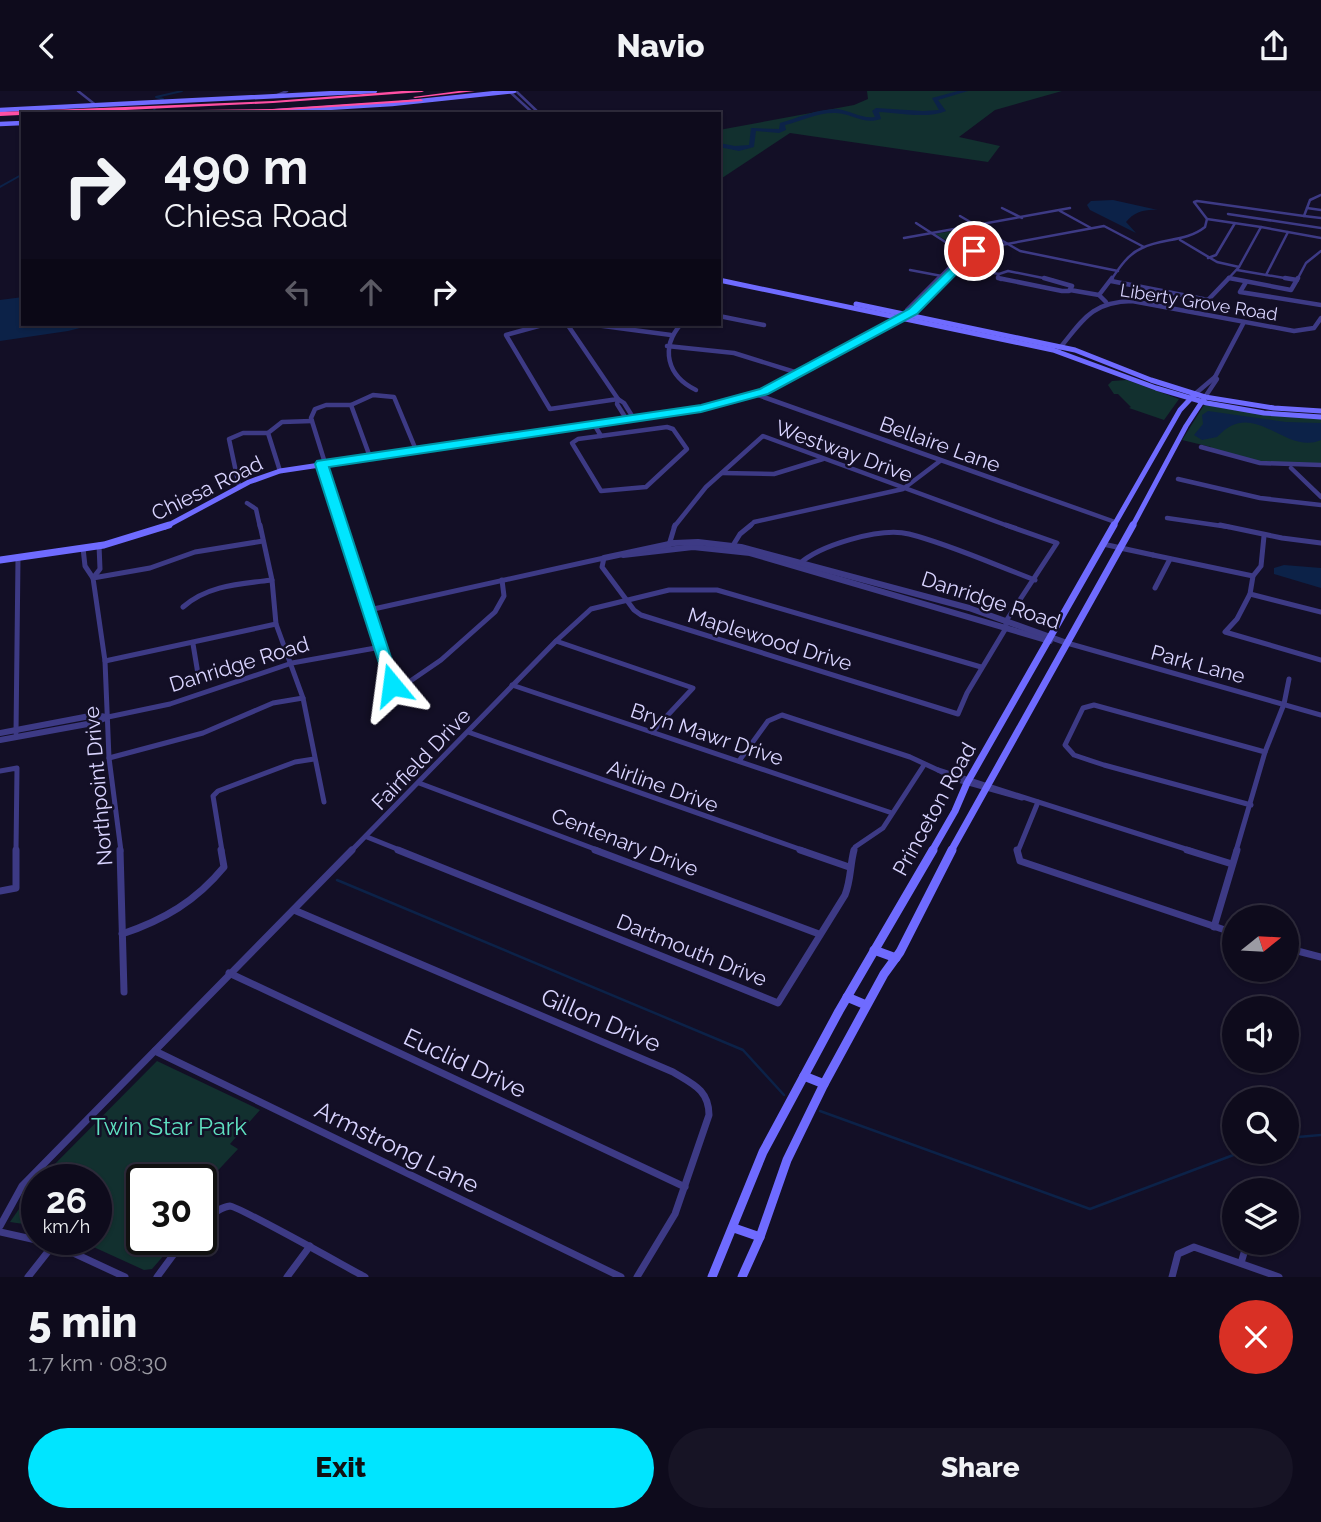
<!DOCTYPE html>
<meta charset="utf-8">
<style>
body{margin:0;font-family:Raleway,sans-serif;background:#171425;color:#f1f3f6;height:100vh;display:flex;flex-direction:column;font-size:26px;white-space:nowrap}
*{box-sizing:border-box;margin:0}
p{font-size:23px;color:#9b9ba3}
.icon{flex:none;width:38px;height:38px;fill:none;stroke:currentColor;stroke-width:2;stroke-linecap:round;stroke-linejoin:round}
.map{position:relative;height:1186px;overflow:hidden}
.sheet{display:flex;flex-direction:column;background:#0e0b1c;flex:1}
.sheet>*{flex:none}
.guide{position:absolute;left:21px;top:21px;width:700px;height:214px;border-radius:0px;box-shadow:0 2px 5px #0004,0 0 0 2px #2e2b3b;background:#0e0b1c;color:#f1f3f6;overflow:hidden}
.needle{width:46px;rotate:72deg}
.tools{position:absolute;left:1222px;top:814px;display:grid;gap:14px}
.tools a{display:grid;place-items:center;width:77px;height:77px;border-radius:50%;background:#0e0b1c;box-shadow:0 2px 5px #0004,0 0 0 2px #2e2b3b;font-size:35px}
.speed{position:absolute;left:21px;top:1073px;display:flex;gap:14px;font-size:35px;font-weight:700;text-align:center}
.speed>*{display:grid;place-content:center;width:91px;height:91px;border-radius:50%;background:#0e0b1c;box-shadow:0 2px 5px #0004,0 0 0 2px #2e2b3b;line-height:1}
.speed small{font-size:18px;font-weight:400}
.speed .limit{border:4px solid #111;border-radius:10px;background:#fff;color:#111}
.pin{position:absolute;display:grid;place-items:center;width:60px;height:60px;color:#fff;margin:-30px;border:4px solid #fff;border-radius:50%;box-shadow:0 2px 7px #0007}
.me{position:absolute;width:77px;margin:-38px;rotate:344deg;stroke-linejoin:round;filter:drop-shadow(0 0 5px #0008)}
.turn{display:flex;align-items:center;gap:24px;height:147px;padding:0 28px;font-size:32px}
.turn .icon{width:91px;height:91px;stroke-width:2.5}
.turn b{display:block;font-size:49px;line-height:60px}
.lanes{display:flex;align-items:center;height:66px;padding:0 28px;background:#0003;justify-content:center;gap:35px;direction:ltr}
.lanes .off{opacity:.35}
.round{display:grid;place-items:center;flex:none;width:74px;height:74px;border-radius:37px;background:#171425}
.summary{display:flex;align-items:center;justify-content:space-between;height:119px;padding:0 28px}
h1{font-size:42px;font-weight:800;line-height:52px}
.cta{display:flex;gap:14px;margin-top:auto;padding:14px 28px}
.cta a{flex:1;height:80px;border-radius:42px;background:#00e5ff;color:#111;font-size:28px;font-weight:800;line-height:80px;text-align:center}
.cta a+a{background:#171425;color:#f1f3f6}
header{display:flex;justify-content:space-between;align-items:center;height:91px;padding:0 28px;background:#0e0b1c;font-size:32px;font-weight:800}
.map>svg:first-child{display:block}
.green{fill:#12302f}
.water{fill:#0c2248}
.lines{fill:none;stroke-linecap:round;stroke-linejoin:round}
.stream-far1{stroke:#0c2248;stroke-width:2}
.stream{stroke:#0c2248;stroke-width:2.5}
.river{fill:#0c2248;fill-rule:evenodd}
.minor-far3{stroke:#3d3a85;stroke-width:2.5}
.minor-far2{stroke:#3d3a85;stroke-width:4.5}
.minor-far1{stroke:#3d3a85;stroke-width:5}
.minor{stroke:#3d3a85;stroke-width:7}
.tertiary-far2{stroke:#3d3a85;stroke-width:3.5}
.tertiary-far1{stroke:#3d3a85;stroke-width:4.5}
.tertiary{stroke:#3d3a85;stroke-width:6}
.secondary-far3{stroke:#6f6bff;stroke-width:4.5}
.secondary-far2{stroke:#6f6bff;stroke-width:5}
.secondary-far1{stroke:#6f6bff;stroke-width:7}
.secondary{stroke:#6f6bff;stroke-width:9}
.motorway{fill:#ff4fa3;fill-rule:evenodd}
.route{fill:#00e5ff;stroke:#0095a6;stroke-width:2}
.labels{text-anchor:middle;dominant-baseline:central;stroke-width:5;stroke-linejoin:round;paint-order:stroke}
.far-street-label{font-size:18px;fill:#d9d4ff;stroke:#130f26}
.street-label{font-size:21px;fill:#d9d4ff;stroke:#130f26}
.near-street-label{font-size:24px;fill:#d9d4ff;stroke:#130f26}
.near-park-label{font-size:24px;fill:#5fe0c0;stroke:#130f26}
</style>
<header><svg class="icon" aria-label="back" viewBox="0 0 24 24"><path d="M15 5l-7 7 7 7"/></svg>Navio<svg class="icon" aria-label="share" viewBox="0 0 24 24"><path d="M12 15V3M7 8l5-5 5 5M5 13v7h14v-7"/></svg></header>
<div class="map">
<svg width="1321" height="1186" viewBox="0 0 1321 1186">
<rect width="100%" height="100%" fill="#130f26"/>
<!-- green -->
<g class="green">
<polygon points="867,0 1062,0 995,19 959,46 1000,55 988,71 790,42 719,89 719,39 854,14 868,8"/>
<path d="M975 136 1002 152C975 156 959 158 935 143Z"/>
<polygon points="1127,289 1179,308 1164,329 1129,317 1131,316 1118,303 1114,303 1108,294 1112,290"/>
<path d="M1204 314 1267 324 1321 328V374C1282 378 1248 369 1211 360V356L1182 349Z"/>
<polygon points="157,970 260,1019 230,1053 238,1058 209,1089 215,1104 201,1116 201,1088 142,1088 142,1148 178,1148 152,1178 144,1179 76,1148 96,1148 96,1088 40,1088"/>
<polygon points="37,1092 37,1135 10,1131"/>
</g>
<!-- water -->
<g class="water">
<path d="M1113 109 1158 119C1145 118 1134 121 1126 131L1136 142 1090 119 1087 114 1091 110Z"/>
<polygon points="23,206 23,233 96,233 68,240 0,250 0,209"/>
<path d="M1208 320 1286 331 1321 332V349C1285 365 1254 305 1217 346L1202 349 1194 344 1203 333 1202 324Z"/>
<polygon points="1284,474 1321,477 1321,497 1274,483 1274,477"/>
</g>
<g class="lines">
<!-- stream-far1 -->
<g class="stream-far1">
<polyline points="161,9 163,8 156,6 182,0"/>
<polyline points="151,23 156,16"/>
<polyline points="0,96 23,83"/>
</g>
<!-- stream -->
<g class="stream">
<polyline points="337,789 743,959 784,1004"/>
<polyline points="820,1020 1090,1118 1244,1060"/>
<polyline points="1286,1047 1321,1044"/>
</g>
<!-- river -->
<path class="river" d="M958 0H968L938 9 946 20C927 28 900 22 879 21L881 28C864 34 853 23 836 22 819 21 802 30 785 34L786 39 779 42 756 40 754 56 739 60 719 56V52L735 55 749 54 751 37 779 38 780 32C798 27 817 18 836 18 850 19 861 28 875 26L872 20 876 17 923 20 939 19 932 7Z"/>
<!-- minor-far3 -->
<g class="minor-far3">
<polyline points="78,0 97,15"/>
<polyline points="516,0 540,23"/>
<polyline points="510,1 534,23"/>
<polyline points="275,5 287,0"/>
<polyline points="1321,104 1310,109 1304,125 1321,127"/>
<polyline points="1002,117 1022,127"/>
<polyline points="1307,117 1321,119"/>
<polyline points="1060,120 1091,137"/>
<polyline points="1228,123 1321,137"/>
<polyline points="960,125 1020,160 1118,180"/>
<polyline points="1207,128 1261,136"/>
<polyline points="916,132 950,154"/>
<polyline points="904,147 1070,117"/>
<polyline points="1180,149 1217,171 1239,176 1227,189"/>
<polyline points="985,157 1104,135 1144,156"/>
<polygon points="971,158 974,160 969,164 957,163 955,159"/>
<polyline points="971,158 985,157 974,162"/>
<polyline points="1208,167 1216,164 1235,132"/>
<polyline points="952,174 999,183"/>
<polyline points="1239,176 1261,136 1321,147"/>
<polyline points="910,179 947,186"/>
<polyline points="1237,179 1296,189"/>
<polyline points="999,183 997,186 1001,189"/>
<polyline points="999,183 1008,180 1053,189"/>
<polyline points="1266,184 1288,141"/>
<polyline points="1229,187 1238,189"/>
<path d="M1111 189C1119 177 1128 163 1142 157 1163 147 1186 151 1205 136L1207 128 1194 111 1197 110 1304 125"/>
<polyline points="1297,189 1306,172 1321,160"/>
</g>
<!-- minor-far2 -->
<g class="minor-far2">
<polyline points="998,187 1062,200 1069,200 1072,195 1044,187"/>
<polyline points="1229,187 1291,199 1298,187"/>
<polyline points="1285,187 1297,189"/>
<polyline points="1111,190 1208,209 1229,187"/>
<polyline points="1246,191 1240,201 1321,214"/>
<polyline points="1070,199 1099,204"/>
<polyline points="1106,211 1099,204 1112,187"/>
<polyline points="719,225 764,234"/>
<polyline points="546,233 506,244 550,318 618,308 567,233"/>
<polyline points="588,233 671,244"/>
<path d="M681 233C660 257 667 285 696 299"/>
<polyline points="667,255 734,262 798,282"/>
<path d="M1059 258C1083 229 1091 211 1132 210L1294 240 1314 237 1321 227"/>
<polyline points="755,303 1115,431"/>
<polyline points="1195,303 1215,286"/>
<polyline points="1205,306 1217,288 1215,286 1244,231"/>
<polyline points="351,314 373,304 394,306 416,359"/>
<polyline points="627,329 617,313 618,308 624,312 634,328"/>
<polyline points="594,333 601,345"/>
<polygon points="667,336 673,338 687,358 646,396 601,400 572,352 578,348"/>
<polyline points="1201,356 1260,372 1321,374"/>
<polyline points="325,372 311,327 315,318 326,314 351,314 370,366"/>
<polyline points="322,373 342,436"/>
<polyline points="1291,377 1321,406"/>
<polyline points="280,380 268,342 282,331 312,330"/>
<polyline points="722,382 774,383 823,368"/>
<polyline points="1178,388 1260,407 1321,414"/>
<polyline points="239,395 229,348 243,342 268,342"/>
<polyline points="247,412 256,418 260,436"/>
<polyline points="1167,427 1229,436"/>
<polyline points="674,436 706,396 763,345 1011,436"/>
<polyline points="749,436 754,431 903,398 940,370"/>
</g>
<!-- minor-far1 -->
<g class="minor-far1">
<polyline points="260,434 272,489 276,533 303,607 324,711"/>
<polyline points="341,434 392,594 406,593 441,569 495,521 504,505 502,489"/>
<polyline points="1220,434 1282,447 1321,452"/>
<polyline points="1264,445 1261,475 1253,485 1250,503 1237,528 1225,541 1321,569"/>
<polyline points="1103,453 1153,464 1120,457"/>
<polyline points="669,454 675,434"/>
<polyline points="732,456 740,443 751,434"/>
<polyline points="83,457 85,475 93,487 100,478 99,454"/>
<polyline points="1153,464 1253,485"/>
<path d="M798 474C819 454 881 436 909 443 949 453 995 474 1035 489"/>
<polyline points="1155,497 1170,468"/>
<polyline points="1250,503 1321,521"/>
<path d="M183 516C208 494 240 493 272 489"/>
<polyline points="369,519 604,467 602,476 634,519 641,524 958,623 967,602 1006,537 1006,530 1057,452 1006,434"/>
<polyline points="556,550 693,597 652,641"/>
<polyline points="1067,552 1321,624"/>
<polyline points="193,553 198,583"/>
<polyline points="105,570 276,533"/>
<polyline points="512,594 892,722"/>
<polyline points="108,626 170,613 292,572 381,556"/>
<polyline points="468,641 805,760"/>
<polyline points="16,642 18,467"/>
<polyline points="109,667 203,642 273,612 303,607"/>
<polyline points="739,670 768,630 782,624 910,666 938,679"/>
<polyline points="0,680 17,677 16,760"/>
<polyline points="419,692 600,760"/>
<polyline points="1022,707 958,689 938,679 1192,760"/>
<polyline points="1251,714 1104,674 1074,664 1065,654 1083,617 1094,614 1265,661"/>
<polyline points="367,746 402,760"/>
<polyline points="121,760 109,667 105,570 93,487 150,477 195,461 263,450"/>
<polyline points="222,760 213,705 218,700 295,671 314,668"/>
<polyline points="351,760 556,550 591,518 669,499 717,499 981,576"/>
<polyline points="854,760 855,756 883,737 924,674"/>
<polyline points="1018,760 1038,711"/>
<polyline points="1236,760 1265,661 1284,613 1289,588"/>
</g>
<!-- minor -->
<g class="minor">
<polyline points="120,759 124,901"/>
<path d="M398 759 778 912 845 804C851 789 850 774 854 759"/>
<polyline points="595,759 819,843"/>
<polyline points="800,759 849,776"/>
<polyline points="1017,759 1020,770 1234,842"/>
<polyline points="1187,759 1232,773"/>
<polyline points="0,800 16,797 16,759"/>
<path d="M294 819 673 981C693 993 709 999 709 1024L675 1123 637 1186"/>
<polyline points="1214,836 1237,759"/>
<path d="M122 843C164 829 196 810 224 776L221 759"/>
<polyline points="1286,857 1321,866"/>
<polyline points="229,882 685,1096"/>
<polyline points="155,960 621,1186"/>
<path d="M201 1131C209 1126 219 1116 230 1115 238 1115 348 1177 365 1186"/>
<polyline points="0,1135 22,1095 352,759"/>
<polyline points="0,1141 54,1153 125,1186"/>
<polyline points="1241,1172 1247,1152"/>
<polyline points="28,1186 54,1153"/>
<polyline points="157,1186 185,1148"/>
<polyline points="287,1186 310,1155"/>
<polyline points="1172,1186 1178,1163 1194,1156 1279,1186"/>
</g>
<!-- tertiary-far2 -->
<g class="tertiary-far2">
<polyline points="937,189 952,174 957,163"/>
<polyline points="945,189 969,164"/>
</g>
<!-- tertiary-far1 -->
<g class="tertiary-far1">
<polyline points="908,222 913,221 946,187"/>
<polyline points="908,222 907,219 939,187"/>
</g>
<!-- tertiary -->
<g class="tertiary">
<polyline points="623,464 693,456 750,462 1050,550"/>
<polyline points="604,467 674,452 698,451 741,456 969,517 1067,552"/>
<polyline points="0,642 95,624 106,626"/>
<polyline points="0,649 93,632 108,626"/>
</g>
<!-- secondary-far3 -->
<g class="secondary-far3">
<polyline points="0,19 375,0"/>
<polyline points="228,23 392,13 514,0"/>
<polyline points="0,33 23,32"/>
</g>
<!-- secondary-far2 -->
<g class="secondary-far2">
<polyline points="719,189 1053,259 1156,297 1207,312 1264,322 1321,326"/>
<polyline points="856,213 1075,259 1151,289 1205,306 1274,317 1321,320"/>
<polyline points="165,436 249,391 280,380 701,317 764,300 908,222"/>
<polyline points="1113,436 1180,319 1195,303"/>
<polyline points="1132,436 1186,335 1205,306"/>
</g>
<!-- secondary-far1 -->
<g class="secondary-far1">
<polyline points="0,469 104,454 169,434"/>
<polyline points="932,760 955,720 967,692 1114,434"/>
<polyline points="951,760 1133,434"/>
</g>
<!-- secondary -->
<g class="secondary">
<polyline points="874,859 896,867"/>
<polyline points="847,906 866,914"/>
<polyline points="804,985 824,993"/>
<polyline points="734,1137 760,1146"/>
<polyline points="712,1186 763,1061 839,920 933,759"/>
<polyline points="742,1186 760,1146 787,1069 824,993 884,883 900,861 952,759"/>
</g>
<!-- motorway -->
<g class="motorway">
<polygon points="402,0 424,0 422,1 273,12 0,25 0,21 273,10"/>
<polygon points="459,0 475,0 415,7 413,6"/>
<polygon points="421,8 423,10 272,20 198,21 196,20 198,19 272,18"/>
</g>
</g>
<!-- route -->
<polygon class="route" points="970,158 979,160 917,223 768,303 701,321 329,376 400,594 392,599 387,597 315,373 317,370 701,314 760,298 909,218"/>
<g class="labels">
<!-- far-street labels -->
<g class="far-street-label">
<text transform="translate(1199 211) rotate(9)">Liberty Grove Road</text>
</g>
<!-- street labels -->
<g class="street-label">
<text transform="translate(940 353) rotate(20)">Bellaire Lane</text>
<text transform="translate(844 360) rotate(20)">Westway Drive</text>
<text transform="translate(207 397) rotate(-26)">Chiesa Road</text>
<text transform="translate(991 509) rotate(18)">Danridge Road</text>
<text transform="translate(770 548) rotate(17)">Maplewood Drive</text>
<text transform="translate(239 573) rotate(-17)">Danridge Road</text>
<text transform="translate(1198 573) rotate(15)">Park Lane</text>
<text transform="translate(707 643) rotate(18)">Bryn Mawr Drive</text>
<text transform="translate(421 668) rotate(-46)">Fairfield Drive</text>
<text transform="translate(98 695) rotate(-95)">Northpoint Drive</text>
<text transform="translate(663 695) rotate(20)">Airline Drive</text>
<text transform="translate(934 718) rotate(-61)">Princeton Road</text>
<text transform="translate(625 751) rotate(21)">Centenary Drive</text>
<text transform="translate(692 859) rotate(22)">Dartmouth Drive</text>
</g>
<!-- near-street labels -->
<g class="near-street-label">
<text transform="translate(601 929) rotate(23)">Gillon Drive</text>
<text transform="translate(465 972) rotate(25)">Euclid Drive</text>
<text transform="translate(397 1056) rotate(26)">Armstrong Lane</text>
</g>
<!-- near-park labels -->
<g class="near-park-label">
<text x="169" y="1035">Twin Star Park</text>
</g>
</g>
</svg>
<div class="tools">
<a><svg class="needle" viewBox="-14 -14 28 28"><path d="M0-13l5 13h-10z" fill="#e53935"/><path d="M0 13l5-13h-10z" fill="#9b9ba3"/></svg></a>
<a><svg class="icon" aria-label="sound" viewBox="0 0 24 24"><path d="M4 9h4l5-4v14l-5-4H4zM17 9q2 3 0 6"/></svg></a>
<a><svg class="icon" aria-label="search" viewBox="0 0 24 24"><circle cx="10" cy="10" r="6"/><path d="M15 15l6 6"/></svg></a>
<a><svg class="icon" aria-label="layers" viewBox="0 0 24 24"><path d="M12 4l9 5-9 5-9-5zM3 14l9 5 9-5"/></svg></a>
</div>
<div class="speed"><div>26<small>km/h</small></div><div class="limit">30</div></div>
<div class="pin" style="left:974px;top:160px;background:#d93025"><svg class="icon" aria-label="arrive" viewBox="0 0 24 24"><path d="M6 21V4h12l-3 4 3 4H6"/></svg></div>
<svg class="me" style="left:392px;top:594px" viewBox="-20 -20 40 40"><path d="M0-17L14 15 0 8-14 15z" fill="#00e5ff" stroke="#fff" stroke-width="4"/></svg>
<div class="guide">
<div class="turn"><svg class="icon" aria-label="right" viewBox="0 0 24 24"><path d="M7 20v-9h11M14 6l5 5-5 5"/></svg><div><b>490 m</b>Chiesa Road</div></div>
<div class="lanes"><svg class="icon off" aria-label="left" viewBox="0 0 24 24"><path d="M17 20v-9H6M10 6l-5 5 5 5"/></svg><svg class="icon off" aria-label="ahead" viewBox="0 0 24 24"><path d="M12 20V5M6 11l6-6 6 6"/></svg><svg class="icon" aria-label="right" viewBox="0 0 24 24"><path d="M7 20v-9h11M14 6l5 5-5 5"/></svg></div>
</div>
</div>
<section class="sheet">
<div class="summary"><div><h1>5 min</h1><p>1.7 km · 08:30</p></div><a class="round" style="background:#d93025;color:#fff"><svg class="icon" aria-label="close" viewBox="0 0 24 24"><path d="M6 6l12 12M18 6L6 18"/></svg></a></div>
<div class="cta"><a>Exit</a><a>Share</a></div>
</section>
